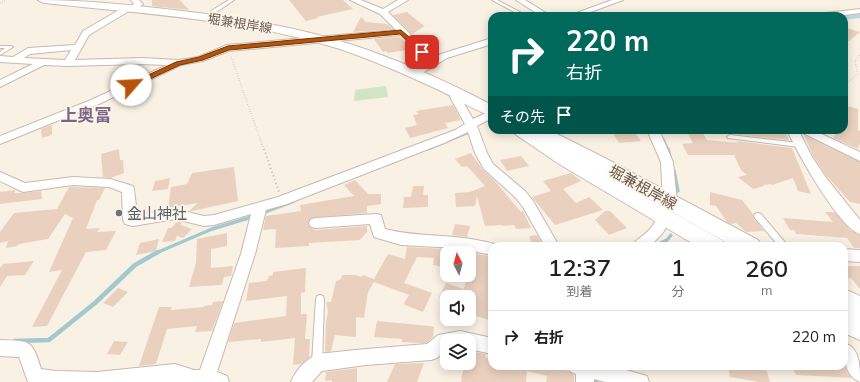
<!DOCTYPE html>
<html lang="ja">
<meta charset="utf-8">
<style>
body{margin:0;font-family:Mulish,"Noto Sans JP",sans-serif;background:#f2f2f2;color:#202124;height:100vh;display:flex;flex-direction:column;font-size:15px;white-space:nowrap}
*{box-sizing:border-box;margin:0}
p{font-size:13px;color:#757577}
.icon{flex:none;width:22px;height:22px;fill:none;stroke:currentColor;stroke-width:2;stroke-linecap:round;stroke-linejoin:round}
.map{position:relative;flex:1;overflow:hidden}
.details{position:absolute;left:488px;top:242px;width:360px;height:128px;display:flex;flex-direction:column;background:#fff;border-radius:12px;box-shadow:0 2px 10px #0003}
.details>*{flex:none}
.hud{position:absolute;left:488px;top:12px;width:360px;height:122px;border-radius:12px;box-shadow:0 2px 10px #0003;background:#00695c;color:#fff;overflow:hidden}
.needle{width:26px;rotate:354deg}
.controls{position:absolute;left:440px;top:246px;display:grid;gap:8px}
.controls a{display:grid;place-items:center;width:36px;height:36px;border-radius:8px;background:#fff;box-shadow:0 2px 10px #0003;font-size:20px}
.pin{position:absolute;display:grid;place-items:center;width:34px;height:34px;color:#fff;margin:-17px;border-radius:8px;box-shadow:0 2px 6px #0006}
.me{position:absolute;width:44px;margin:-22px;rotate:64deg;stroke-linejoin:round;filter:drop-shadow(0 0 3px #0008)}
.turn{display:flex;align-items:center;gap:14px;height:84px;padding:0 12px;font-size:18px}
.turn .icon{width:52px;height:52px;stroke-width:2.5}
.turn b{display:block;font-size:28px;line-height:34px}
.then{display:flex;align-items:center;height:38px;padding:0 12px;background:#0003;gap:8px;font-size:15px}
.eta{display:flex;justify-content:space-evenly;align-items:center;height:68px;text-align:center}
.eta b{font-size:24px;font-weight:600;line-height:28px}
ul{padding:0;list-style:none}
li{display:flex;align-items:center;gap:12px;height:52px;padding:0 12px;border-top:1px solid #e0e0e0}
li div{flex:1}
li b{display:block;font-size:15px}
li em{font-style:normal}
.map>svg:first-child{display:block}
.green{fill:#d1e4c5}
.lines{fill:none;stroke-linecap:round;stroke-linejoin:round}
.stream-far2{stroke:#a3c8cf;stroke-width:3}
.stream-far1{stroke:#a3c8cf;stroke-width:3.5}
.stream{stroke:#a3c8cf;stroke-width:4.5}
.river{fill:#bbdadf;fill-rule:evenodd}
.building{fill:#ead1bf}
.lane-casing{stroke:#c8b9ac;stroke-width:2}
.street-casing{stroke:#c8b9ac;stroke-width:2}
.secondary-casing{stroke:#cdbbad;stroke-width:2}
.path-far1{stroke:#cfb4a3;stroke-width:1.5;stroke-dasharray:0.5 2;stroke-linecap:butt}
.path{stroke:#cfb4a3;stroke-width:2;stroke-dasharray:1 3;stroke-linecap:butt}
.lane{fill:#fff;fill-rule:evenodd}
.street{fill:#fff;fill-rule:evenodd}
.secondary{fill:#fff;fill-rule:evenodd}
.route{fill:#b45309;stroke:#753606}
.worship-dot{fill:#6b7280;stroke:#fcf5e9;stroke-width:1.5}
.labels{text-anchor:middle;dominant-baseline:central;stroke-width:3.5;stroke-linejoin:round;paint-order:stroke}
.far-street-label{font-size:13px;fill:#6d594d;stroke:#fcf5e9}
.street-label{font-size:15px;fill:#6d594d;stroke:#fcf5e9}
.worship-label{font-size:15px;fill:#5b616d;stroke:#fcf5e9;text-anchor:start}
.quarter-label{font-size:17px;font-weight:bold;fill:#7d658a;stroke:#fcf5e9}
</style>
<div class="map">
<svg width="860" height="382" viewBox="0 0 860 382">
<rect width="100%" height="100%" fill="#f9f1e4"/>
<!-- green -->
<polygon class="green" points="386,86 388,97 354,101 355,90"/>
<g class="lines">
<!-- stream-far2 -->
<g class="stream-far2">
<polyline points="663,139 668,150"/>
<polyline points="428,149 469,132"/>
</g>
<!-- stream-far1 -->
<g class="stream-far1">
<polyline points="668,149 671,161"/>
<polyline points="674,171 678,191"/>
<polyline points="262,213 294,201"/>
<polyline points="654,246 667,240 671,235"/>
<polyline points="156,253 212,229 255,216"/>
</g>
<!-- stream -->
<g class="stream">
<polyline points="15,341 49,340 95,303 135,265 158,252"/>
<polyline points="596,366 596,382"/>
</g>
<!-- river -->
<polygon class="river" points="860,10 860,18 844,20 844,16 837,16 839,13"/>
</g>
<!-- building -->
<g class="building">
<polygon points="152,0 180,0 189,10 152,6"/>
<polygon points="289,0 343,0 353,9 317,17 318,18 306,21"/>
<polygon points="407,12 424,26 425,26 412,34 393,15"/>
<polygon points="361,17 366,22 387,24 393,29 353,32"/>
<polygon points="844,27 860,32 844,45"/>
<polygon points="400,37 413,49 388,53 386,51 383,52 374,39"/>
<polygon points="453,105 461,120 445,123 448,128 410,138 405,128 417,125 413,115 419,114 416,111"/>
<polygon points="844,105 858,109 858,130 860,131 860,143 858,149 833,138 839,130 844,130"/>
<polygon points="52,125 52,135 42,138 41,129"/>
<polygon points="611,130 633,130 641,141 619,143"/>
<polygon points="686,130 701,130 707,140 739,143 736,141 792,148 811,194 798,191 793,178 772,185 771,184 765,185 764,184 764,186 753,189 738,177 747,175 741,170 734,155 688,155 682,144 693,143"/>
<polygon points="726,130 780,130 780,132 786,133 789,140 730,134"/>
<polygon points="804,135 860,162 860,204 850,202 826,175 813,156"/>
<polygon points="119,149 120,160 123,160 124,173 110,178 103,177 101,154"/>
<polygon points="471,153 483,170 494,180 521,212 523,211 531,228 516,229 514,225 502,226 502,225 485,226 477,196 475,206 456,207 455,193 470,192 485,186 467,166 462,167 455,159"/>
<polygon points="521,156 529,166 507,171 500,160"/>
<polygon points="234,167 238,201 192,211 189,211 198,203 168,208 171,187 187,184 192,173"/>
<polygon points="571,173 581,181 563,189 576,203 589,197 603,210 555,225 532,197 551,191 543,181"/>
<polygon points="170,178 168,189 152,191 155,181"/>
<polygon points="355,180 368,194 381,194 381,204 367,206 367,213 311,218 308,224 311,228 316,230 367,226 367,232 360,240 309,243 309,246 275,248 276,229 263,230 266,216 301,211 300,205 354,196 344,185"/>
<polygon points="413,186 424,186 423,195 428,195 428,207 403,208 404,197 411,197"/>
<polygon points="69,187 105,188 99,200 97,200 86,229 100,228 97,232 116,231 106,250 86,252 47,326 32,327 62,270 49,272 73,218 65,214 48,239 19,244 17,246 6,248 8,241 0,243 0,232 14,213 57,209"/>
<polygon points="15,190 15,193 23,193 41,191 42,199 0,204 0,192"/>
<polygon points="710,192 742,200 753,214 754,219 764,231 746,232 736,223 731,224 727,222 716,206 710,205"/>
<polygon points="605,211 610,211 627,228 609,235 595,220"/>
<polygon points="825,212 835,212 850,230 860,235 860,248 854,248 847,238 796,234 794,230 790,230 783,218 833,222"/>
<polygon points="178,221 182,222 181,225 192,229 183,238 177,236 175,241 162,242 168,228 171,228"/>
<polygon points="455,224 470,226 467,237 452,235"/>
<polygon points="227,233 227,246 211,249 211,268 233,266 231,276 224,277 222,285 189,287 196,263 197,239"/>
<polygon points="537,235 543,246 533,246 529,236"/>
<polygon points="159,239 156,251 136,255 140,243"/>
<polygon points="407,247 447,249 447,251 448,249 464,251 463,253 447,253 447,268 433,265 434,258 417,257 404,283 432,293 423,312 405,305 404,303 409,295 374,282 368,292 364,318 356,317 356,337 335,335 331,351 325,352 326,322 328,312 326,302 331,302 336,281 341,279 342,275 356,275 361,277 363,275 374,279 388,254 405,259"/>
<polygon points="469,252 492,257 492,321 469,314 469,297 439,297 446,283 464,289 467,275 469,275"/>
<polygon points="34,261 25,275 7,276 0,287 0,268 3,264"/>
<polygon points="844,266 860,266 860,289 851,278 847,278 844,273"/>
<polygon points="306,268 305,292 301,293 301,314 307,314 305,339 310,339 309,357 301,364 293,365 295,338 261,342 261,339 228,342 234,323 286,316 287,296 246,301 249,283 266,281 268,279 269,276 273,275 273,272"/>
<polygon points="118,288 128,292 113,307 103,303"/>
<polygon points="223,301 212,331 195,332 197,326 167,329 156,364 139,366 159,307 172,307 170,310 204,307 204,306 212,305 213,302"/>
<polygon points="377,321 430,326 434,327 433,337 426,343 419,343 402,342 402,339 374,337"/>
<polygon points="114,341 128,342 120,355 107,354"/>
<polygon points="469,351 486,354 485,357 492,359 492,366 552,366 569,371 574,375 574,382 546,382 547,376 527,371 526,382 461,382 462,379 461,378 465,363 469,363"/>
<polygon points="424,363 417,382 387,382 395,364"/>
<polygon points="844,363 847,372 852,378 796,375 791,366 844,366"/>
<polygon points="728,366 765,366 770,382 759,382 730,377"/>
<polygon points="357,368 357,382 332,382 332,380 325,381 326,372"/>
</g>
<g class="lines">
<!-- lane casing -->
<g class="lane-casing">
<g id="lane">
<polygon points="229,0 234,0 215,13 211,13 211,11"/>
<polygon points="492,0 497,0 527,16 522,16"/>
<polygon points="0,46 11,46 13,47 0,55 0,52 5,48 0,48"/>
<polygon points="730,135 799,143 802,145 799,147 728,138 727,137 728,136"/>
<polygon points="758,213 761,214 788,246 779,246 755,218 754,216 755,214"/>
<polygon points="320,295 323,296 324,299 322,363 320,366 317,368 314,366 312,363 316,299 317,296"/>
</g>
</g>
<!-- street casing -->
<g class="street-casing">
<g id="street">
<path d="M131 0H139L143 4 134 11H129L89 35 75 60 142 58 178 60 198 57 227 45 396 30 380 14 350 0H361L383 9 398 0H408L388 12 434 58 441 54 492 38V44L447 58 416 77 413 76 411 74 413 72 428 62 401 35 229 51 203 61 181 65 99 104 0 144V136L91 100 167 65 142 64 68 66 44 65 0 87V80L33 64 0 62V56L13 57 28 48 75 45 83 31 124 7H129L134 4ZM71 50 65 60 24 58 30 54Z"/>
<polygon points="516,0 525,0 551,16 541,16"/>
<polygon points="612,0 623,0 580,16 568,16"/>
<polygon points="860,9 860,13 838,16 813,16 817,14"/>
<path d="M457 89 462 92 460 97 473 119 492 110V118L477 126 487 153 493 164 525 191 533 201 559 246H545L523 207 515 197 484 169 475 153 468 132 444 143 287 204 266 210 255 254 217 372 227 376 229 382H28L19 357 0 356V340C30 341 32 339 41 369L56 371 97 372 175 364 194 370H200L241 254 251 214 214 225 204 226 175 219 133 226 125 224 123 220 122 192 109 187 73 185 23 192 0 181V172L25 183 73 177 110 179 133 186 134 189 137 215 175 209 204 216 214 215 278 197 455 130 465 124 450 97 453 90Z"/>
<polygon points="647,130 659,130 673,162 677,202 675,205 670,207 665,205 663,202 661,162"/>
<path d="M787 130H813L860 152V161L799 131 812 157 827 179 860 220V234C839 228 797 152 787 130Z"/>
<path d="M665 213 670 214 672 218 662 234 650 246H632C636 239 645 235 650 229 655 223 658 215 665 213Z"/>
<path d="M376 214 381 215 385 229C415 237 447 234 477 240 484 242 492 242 498 246H492V255L457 248 401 245 374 237 370 224 316 228 311 227 309 223 311 219 316 218Z"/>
<polygon points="844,249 860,250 860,262 844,261"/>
<path d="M460 331 492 338V354L469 349V341H447V349L437 358 431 360 366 365 322 371 312 382H291C295 371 306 359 317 354L366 349 427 344 438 335Z"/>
<path d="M847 344C860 350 860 367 860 382 845 376 844 359 844 345Z"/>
<polygon points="568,366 612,366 647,376 649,382 605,382 594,379 594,382 576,382 576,374 571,372"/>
</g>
</g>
<!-- secondary casing -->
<g class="secondary-casing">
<g id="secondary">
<path d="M38 0C81 0 123 4 165 9 228 16 290 25 350 44 399 60 446 81 492 105V116C475 111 459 100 443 92 409 76 375 61 340 49 244 19 143 14 44 3Z"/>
<polygon points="513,130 549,130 599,155 758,240 761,246 732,246 564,151 722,240 725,246 697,246 559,164 515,134"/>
<polygon points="844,289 860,296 860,340 844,333"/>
</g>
</g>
<!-- path-far1 -->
<g class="path-far1">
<polyline points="0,3 6,0"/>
<polyline points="231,57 264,150"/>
<polyline points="844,85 858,74 855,61 860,54"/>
</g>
<!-- path -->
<polyline class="path" points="264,149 279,192"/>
<!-- lane -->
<use href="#lane" class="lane"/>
<!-- street -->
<use href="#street" class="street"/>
<!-- secondary -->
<use href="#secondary" class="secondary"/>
</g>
<!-- route -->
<polygon class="route" points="401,30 425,51 425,53 420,53 400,34 229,50 203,60 180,65 133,87 127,85 176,62 199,57 228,46"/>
<!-- markers -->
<circle class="worship-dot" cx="119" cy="213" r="4"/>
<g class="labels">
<!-- far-street labels -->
<g class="far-street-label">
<text transform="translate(240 23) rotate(9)">堀兼根岸線</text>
</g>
<!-- street labels -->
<g class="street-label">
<text transform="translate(643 187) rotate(29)">堀兼根岸線</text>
</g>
<!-- worship labels -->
<g class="worship-label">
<text x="127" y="213">金山神社</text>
</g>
<!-- quarter labels -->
<g class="quarter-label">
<text x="86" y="114">上奥富</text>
</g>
</g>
</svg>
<div class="controls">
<a><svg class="needle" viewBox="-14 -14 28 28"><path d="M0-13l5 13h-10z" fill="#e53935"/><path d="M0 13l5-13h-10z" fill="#757577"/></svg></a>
<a><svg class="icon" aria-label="sound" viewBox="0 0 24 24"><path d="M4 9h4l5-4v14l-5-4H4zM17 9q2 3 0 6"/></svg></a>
<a><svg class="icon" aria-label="layers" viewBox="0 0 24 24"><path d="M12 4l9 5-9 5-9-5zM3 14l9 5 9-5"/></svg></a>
</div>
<div class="pin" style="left:422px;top:52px;background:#d93025"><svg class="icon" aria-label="arrive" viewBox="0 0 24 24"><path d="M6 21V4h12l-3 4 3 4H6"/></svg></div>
<svg class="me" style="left:131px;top:85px" viewBox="-20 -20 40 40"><circle r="19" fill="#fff"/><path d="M0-13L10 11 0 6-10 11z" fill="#b45309"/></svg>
<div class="hud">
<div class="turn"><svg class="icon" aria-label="right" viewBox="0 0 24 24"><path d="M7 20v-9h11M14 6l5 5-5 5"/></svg><div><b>220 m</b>右折</div></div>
<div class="then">その先<svg class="icon" aria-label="arrive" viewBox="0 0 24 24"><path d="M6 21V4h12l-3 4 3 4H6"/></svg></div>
</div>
<section class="details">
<div class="eta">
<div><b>12:37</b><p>到着</p></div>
<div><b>1</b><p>分</p></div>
<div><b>260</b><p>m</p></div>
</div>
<ul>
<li><svg class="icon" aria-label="right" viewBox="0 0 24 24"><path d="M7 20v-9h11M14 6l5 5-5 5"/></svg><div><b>右折</b></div><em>220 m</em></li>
</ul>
</section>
</div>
